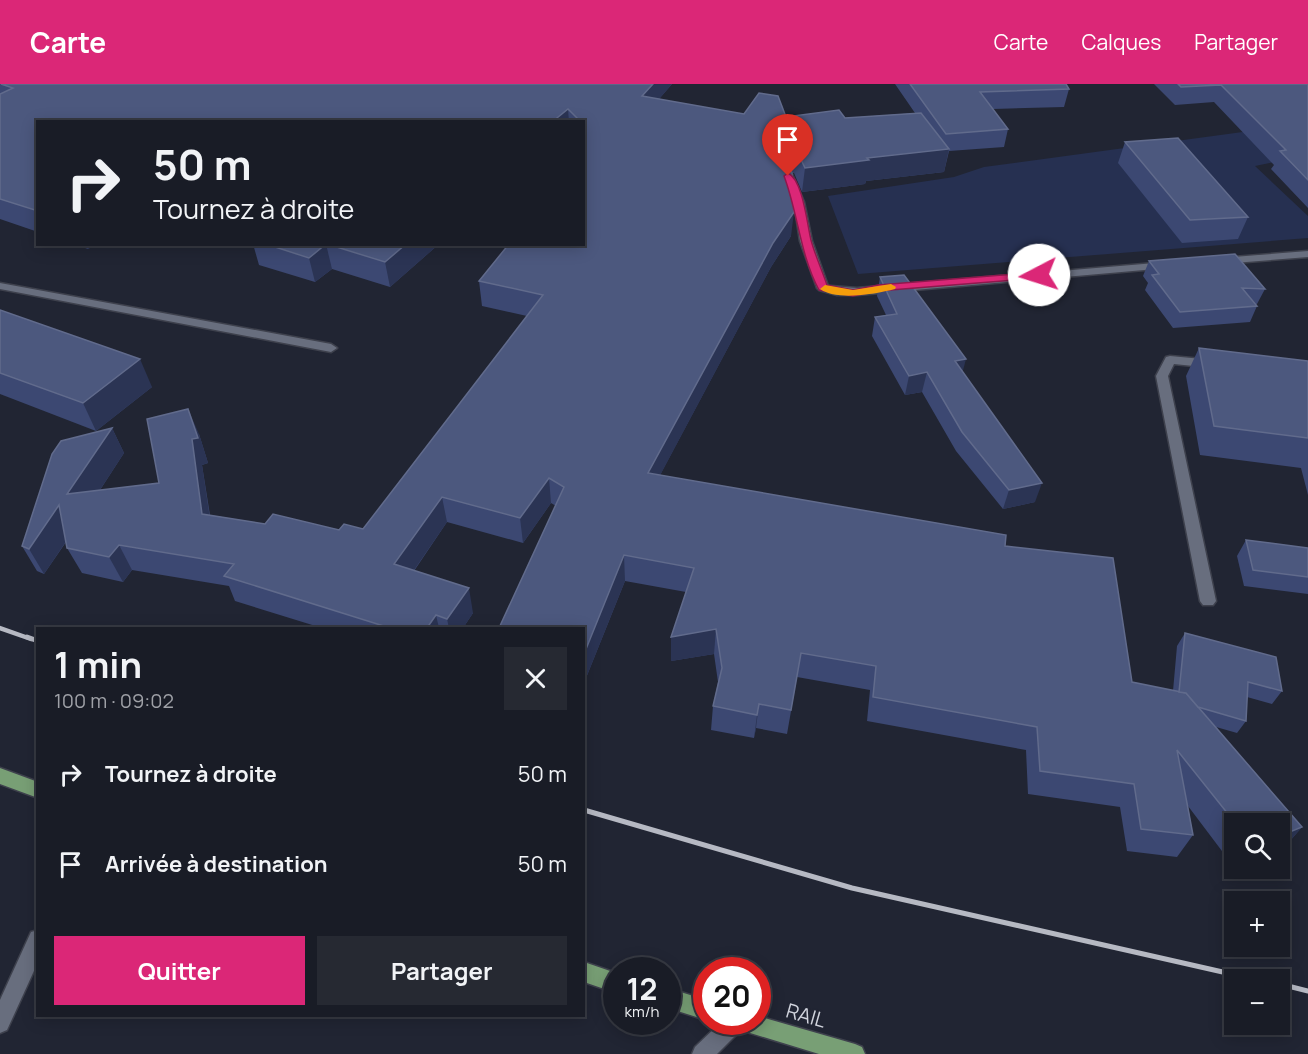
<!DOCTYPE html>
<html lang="fr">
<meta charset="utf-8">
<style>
body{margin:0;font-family:Manrope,sans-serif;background:#262932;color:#f1f3f6;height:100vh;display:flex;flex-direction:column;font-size:22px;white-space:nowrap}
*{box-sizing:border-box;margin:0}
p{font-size:20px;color:#9fa1a7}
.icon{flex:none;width:33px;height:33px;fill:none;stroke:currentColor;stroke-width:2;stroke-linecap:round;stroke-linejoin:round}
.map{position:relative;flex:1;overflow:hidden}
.side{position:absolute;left:36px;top:543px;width:549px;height:390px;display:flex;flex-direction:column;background:#191c26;border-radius:0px;box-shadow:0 3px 15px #0003,0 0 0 2px #373a43}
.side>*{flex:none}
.guide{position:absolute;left:36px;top:36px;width:549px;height:126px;border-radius:0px;box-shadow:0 3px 15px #0003,0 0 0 2px #373a43;background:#191c26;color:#f1f3f6;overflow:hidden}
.fabs{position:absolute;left:1224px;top:729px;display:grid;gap:12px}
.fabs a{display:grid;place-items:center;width:66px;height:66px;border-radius:0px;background:#191c26;box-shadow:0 3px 15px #0003,0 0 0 2px #373a43;font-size:30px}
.speed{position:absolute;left:603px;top:873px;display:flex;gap:12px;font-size:30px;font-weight:700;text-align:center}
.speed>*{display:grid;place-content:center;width:78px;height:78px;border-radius:50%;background:#191c26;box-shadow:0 3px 15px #0003,0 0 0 2px #373a43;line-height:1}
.speed small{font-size:15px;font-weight:400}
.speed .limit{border:9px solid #d22;background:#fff;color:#111}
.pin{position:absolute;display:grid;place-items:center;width:51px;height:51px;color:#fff;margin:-62px -26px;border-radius:50% 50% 50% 0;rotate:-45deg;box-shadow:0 0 6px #0007}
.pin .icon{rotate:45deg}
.me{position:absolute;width:66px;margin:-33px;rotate:265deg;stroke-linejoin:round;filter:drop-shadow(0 0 4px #0008)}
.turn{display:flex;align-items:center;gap:21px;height:126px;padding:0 18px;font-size:27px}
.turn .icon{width:78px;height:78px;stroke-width:2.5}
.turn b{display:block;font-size:42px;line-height:51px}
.round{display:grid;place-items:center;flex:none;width:63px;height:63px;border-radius:0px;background:#262932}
.summary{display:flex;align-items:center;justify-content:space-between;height:102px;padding:0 18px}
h1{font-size:36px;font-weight:700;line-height:45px}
.action{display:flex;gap:12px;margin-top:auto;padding:12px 18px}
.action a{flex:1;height:69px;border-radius:0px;background:#db2777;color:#fff;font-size:24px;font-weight:700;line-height:69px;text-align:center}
.action a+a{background:#262932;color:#f1f3f6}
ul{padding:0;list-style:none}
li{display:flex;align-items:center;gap:18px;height:90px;padding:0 18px}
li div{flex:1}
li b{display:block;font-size:22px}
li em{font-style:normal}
header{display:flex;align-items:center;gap:36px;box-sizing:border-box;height:84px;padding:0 30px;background:#db2777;color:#fff}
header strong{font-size:28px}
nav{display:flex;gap:33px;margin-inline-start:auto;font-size:21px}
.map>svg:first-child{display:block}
.green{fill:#263051}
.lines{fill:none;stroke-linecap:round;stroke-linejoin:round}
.minor-casing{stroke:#3e414d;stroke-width:3}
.major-casing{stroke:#3e414d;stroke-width:3}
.minor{fill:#686e7e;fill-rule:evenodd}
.major{fill:#789f75;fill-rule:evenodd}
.rail-far1{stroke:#b6b9c3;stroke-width:4.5}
.rail{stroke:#b6b9c3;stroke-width:5}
.wall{fill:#3c4872}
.shaded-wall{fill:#2b3454}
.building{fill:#4c587e;stroke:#616b8c;stroke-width:1.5}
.route{fill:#db2777;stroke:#8e194d;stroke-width:1.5}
.slow{fill:#f59e0b}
.labels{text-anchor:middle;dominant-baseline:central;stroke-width:4.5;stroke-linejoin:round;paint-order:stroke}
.near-street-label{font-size:20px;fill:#d1d4dd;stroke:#212533}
</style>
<header>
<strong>Carte</strong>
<nav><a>Carte</a><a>Calques</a><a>Partager</a></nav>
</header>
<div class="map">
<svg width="1308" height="970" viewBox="0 0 1308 970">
<rect width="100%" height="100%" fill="#212533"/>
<!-- green -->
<polygon class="green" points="1294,41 1308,71 1255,82 1308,132 1308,154 858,190 828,112 954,93 984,83"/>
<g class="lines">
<!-- minor casing -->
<g class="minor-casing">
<g id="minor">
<polygon points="784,90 792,90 804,118 812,157 828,202 831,202 857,204 1167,178 1173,181 1167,184 857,211 837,211 819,206 817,204 800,157 794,118 783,92"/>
<polygon points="1308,167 1308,173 1221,180 1215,177 1221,174"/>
<polygon points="0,199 331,260 337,264 331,268 0,205"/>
<polygon points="1170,272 1213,276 1219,280 1213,284 1174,280 1168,292 1216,517 1213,521 1203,521 1200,517 1156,292 1166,273"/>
<polygon points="38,846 38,878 7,946 0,949 0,916 31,848"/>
<polygon points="721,938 745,938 742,945 717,970 692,970 695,963"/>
</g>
</g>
<!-- major casing -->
<g class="major-casing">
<g id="major">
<polygon points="0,684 38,698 38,714 0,700"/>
<polygon points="584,878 616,889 616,909 584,898"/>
<polygon points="668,904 706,916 706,936 668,924"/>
<polygon points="758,932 855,960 862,963 865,970 819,970 737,945 734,938 758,938"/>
</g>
</g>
<!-- minor -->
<use href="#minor" class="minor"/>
<!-- major -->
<use href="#major" class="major"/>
<!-- rail-far1 -->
<polyline class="rail-far1" points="0,544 31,555"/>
<!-- rail -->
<g class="rail">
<polyline points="27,553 38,557"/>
<polyline points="584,726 852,804 1258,896"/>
<polyline points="1280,900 1308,907"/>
</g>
</g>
<!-- wall -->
<g class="wall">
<polygon points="0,0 672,0 659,15 744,30 786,33 845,34 915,29 895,0 1066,0 1069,5 1064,23 993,25 1008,45 1004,63 949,67 944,88 866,97 865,100 802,108 794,89 792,89 791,152 771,183 660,391 1005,462 1132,598 1173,607 1177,562 1185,549 1282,607 1272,620 1247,613 1246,637 1237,649 1216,643 1302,743 1283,765 1280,766 1280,740 1234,740 1234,783 1188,722 1193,751 1177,773 1127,767 1120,723 1028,710 1026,666 867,637 870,606 797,593 787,650 756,644 754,654 711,646 713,622 718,598 714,570 671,577 671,553 686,508 625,497 584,599 584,544 556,422 551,419 523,459 447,438 414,487 473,529 463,544 322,544 235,517 229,502 132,486 123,498 82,489 67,464 66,458 44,490 37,487 22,462 112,344 124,369 100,406 159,399 199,350 208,379 202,381 210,431 265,440 339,446 363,445 527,232 482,222 479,197 584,160 584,38 38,38 38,148 0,135"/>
<polygon points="1154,0 1308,0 1308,124 1271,85 1274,81 1214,18 1175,21"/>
<polygon points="1125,58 1248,133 1238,155 1182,159 1118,79"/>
<polygon points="74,160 96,160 88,165"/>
<polygon points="253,160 439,160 390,203 332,185 315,198 259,181"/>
<polygon points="1149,177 1265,205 1257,220 1256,220 1257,222 1250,238 1173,244 1145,206 1148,199 1143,192"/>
<polygon points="880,193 963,288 1035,418 1003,425 956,367 922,308 905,311 872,252 875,233 886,231 877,212"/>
<polygon points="0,226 152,303 96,347 0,310"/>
<polygon points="1199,264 1308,277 1308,411 1301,384 1200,371 1186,292"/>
<polygon points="1246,456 1308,464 1308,510 1244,502 1237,472"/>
</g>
<!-- shaded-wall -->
<g class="shaded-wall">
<polygon points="653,0 672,0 642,35 642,12"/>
<polygon points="568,25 569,38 552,38"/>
<polygon points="949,65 944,88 866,97 865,100 802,108 805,84 867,74"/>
<polygon points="794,128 791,152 771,183 648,414 648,389 773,159"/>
<polygon points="86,160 96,160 88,165"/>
<polygon points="326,160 332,185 315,198 309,174"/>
<polygon points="406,160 439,160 390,203 385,178"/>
<polygon points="140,275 152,303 96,347 83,319"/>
<polygon points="966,275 961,294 955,277"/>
<polygon points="927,288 922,308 905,311 909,292"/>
<polygon points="188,325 199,350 208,379 202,381 213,455 202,430"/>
<polygon points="112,344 124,369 81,435 67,410"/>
<polygon points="549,394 551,419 523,459 520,434"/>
<polygon points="1042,399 1035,418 1003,425 1009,406"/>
<polygon points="442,413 447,438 401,505 394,480"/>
<polygon points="59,421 73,447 44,490 29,465"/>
<polygon points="119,461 132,486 123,498 109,473"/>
<polygon points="624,471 625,497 584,599 584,570"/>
<polygon points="469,504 473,529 463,544 449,544 447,535"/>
<polygon points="436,531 439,544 427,544"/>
<polygon points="716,545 714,570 671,577 671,553"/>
<polygon points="759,620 756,644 754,654 757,631"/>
<polygon points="1302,743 1283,765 1280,766 1280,752"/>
</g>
<!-- building -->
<g class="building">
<polygon points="1,0 653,0 642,12 744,30 759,9 778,12 786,33 839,26 845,34 921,29 949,65 867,74 869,76 805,84 796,65 784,65 783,69 792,89 794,128 773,159 648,389 1006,451 1005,462 1113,474 1132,598 1186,609 1302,743 1280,752 1280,740 1236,740 1177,666 1193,751 1141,745 1134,700 1040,687 1037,643 873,613 876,582 801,569 791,626 759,620 757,631 713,622 722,584 716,545 671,553 694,484 624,471 584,570 584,544 499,544 564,403 549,394 520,434 442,413 394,480 469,504 447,535 436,531 427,544 390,544 224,492 234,480 119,461 109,473 67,464 59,421 29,465 22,462 52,370 61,357 112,344 67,410 159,399 147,335 188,325 198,354 192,355 202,430 265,440 273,430 339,446 344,440 363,445 543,211 479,197 509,160 584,160 584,45 586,42 584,40 584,38 581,38 568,25 552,38 38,38 38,127 0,115 0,10 13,4"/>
<polygon points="910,0 1066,0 1069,5 980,8 1008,45 946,50"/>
<polygon points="1178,0 1308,0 1308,96 1280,67 1286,66 1221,1 1181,3"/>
<polygon points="1178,54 1248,133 1190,136 1125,58"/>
<polygon points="266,160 326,160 309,174"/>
<polygon points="327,160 406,160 385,178"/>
<polygon points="1235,170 1265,205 1242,204 1257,222 1180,228 1152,191 1159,190 1149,177"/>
<polygon points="904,191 966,275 955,277 1042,399 1009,406 962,348 927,288 909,292 875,233 897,230 880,193"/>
<polygon points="0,226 140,275 83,319 0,289"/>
<polygon points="1199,264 1308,277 1308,354 1214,342"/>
<polygon points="1246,456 1308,464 1308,493 1253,486"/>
<polygon points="1185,549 1276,573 1282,607 1248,598 1246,637 1198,623 1186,609 1179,608"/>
</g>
<!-- route -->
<path class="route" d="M788 89C803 96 807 140 811 156 815 171 822 186 827 201L853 206 878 201 1039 188 1044 191 1039 194 878 207 853 212 819 206C800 171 798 129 784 92Z"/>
<!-- slow -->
<path class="slow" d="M891 200 896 203 895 205C875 210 837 217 820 205L825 201 853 206Z"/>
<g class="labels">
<!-- near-street labels -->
<g class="near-street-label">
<text transform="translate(806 931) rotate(16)">RAIL</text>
</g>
</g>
</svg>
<div class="fabs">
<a><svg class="icon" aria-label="search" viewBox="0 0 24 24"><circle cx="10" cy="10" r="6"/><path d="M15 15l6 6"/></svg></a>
<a>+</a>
<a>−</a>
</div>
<div class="speed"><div>12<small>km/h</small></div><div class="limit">20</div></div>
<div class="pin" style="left:788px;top:92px;background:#d93025"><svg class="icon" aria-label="arrive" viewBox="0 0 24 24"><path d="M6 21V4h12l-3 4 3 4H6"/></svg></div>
<svg class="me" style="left:1039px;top:191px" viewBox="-20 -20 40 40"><circle r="19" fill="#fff"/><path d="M0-13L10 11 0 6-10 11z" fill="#db2777"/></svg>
<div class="guide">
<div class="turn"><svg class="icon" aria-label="right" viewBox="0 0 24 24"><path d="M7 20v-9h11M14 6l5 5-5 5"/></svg><div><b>50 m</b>Tournez à droite</div></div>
</div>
<section class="side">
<div class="summary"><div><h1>1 min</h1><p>100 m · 09:02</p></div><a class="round"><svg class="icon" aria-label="close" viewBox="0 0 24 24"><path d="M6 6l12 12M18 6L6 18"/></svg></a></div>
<ul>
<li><svg class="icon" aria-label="right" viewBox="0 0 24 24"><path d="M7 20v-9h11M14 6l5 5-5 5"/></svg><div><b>Tournez à droite</b></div><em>50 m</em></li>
<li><svg class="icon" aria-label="arrive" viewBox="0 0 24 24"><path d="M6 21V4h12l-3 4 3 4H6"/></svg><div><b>Arrivée à destination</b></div><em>50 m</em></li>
</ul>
<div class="action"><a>Quitter</a><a>Partager</a></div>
</section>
</div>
